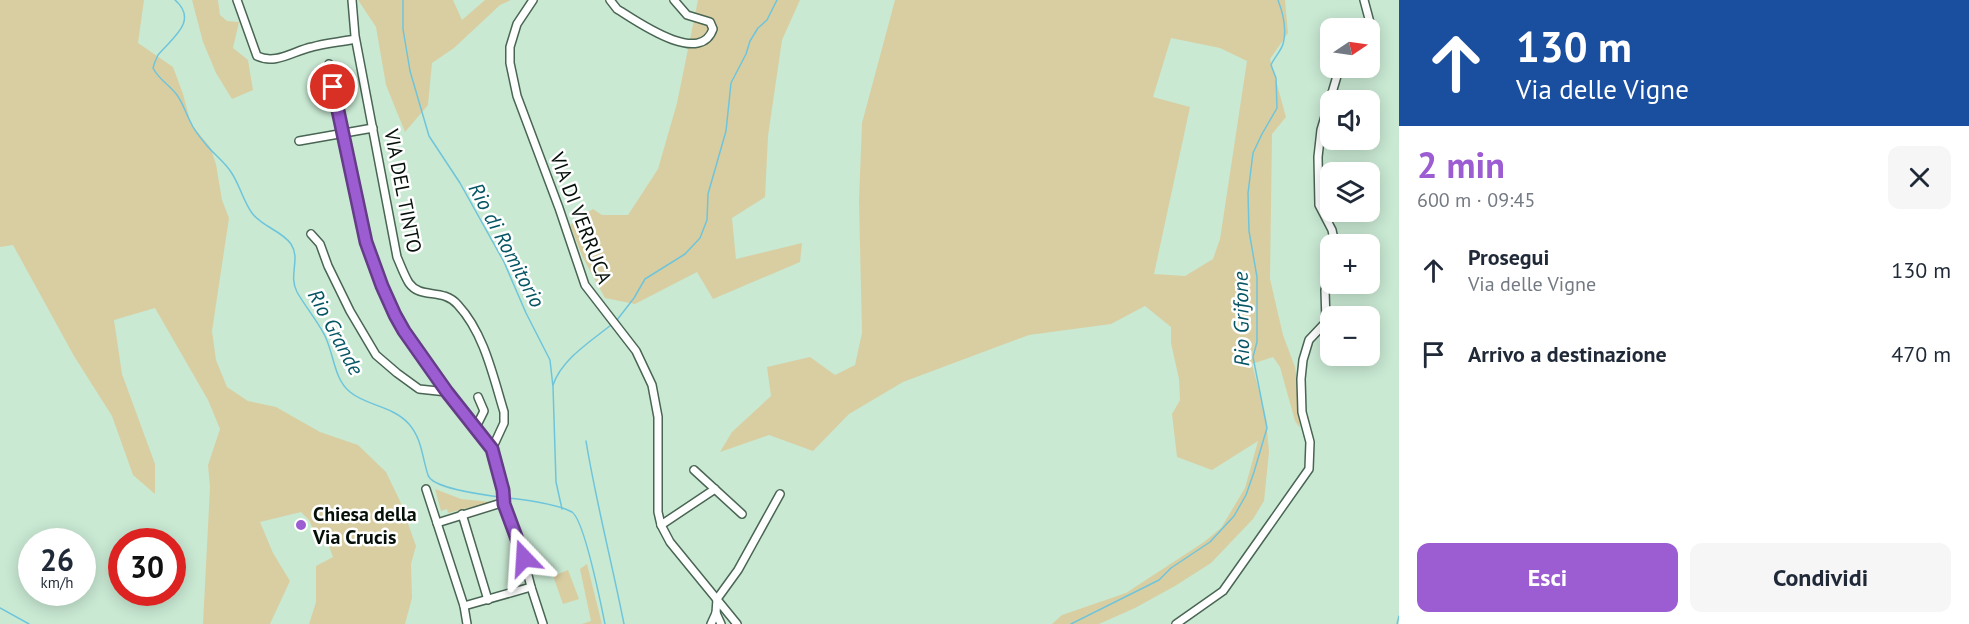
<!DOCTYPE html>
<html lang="it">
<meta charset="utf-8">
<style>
body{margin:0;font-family:"PT Sans",sans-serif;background:#f6f6f7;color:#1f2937;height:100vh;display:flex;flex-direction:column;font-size:22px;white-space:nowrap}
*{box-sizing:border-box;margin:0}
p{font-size:20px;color:#747a83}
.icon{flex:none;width:33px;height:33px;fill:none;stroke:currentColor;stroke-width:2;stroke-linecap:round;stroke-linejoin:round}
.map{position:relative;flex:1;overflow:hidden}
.sheet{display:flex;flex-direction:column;background:#fff;width:570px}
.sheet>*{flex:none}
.guide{background:#1a4fa0;color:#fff;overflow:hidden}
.needle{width:39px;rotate:77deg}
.buttons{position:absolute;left:1320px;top:18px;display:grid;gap:12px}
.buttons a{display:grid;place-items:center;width:60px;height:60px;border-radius:12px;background:#fff;box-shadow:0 3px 15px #0003;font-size:30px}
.speed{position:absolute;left:18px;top:528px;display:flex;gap:12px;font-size:30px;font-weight:700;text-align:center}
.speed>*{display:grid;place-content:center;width:78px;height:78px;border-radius:50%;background:#fff;box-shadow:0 3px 15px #0003;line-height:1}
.speed small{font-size:15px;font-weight:400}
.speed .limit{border:9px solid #d22;background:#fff;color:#111}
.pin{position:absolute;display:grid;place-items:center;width:51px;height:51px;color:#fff;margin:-26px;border:3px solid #fff;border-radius:50%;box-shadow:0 2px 6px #0007}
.me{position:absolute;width:66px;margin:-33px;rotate:340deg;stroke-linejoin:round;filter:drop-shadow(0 0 4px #0008)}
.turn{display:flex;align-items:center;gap:21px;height:126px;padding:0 18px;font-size:27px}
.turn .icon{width:78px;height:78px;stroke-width:2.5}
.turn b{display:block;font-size:42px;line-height:51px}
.round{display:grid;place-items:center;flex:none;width:63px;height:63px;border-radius:12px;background:#f6f6f7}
.summary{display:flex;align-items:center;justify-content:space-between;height:102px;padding:0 18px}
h1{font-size:36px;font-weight:700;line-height:45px;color:#9c5cd2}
.cta{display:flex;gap:12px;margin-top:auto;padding:12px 18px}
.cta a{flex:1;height:69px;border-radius:12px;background:#9c5cd2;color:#fff;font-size:24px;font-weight:700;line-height:69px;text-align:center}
.cta a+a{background:#f6f6f7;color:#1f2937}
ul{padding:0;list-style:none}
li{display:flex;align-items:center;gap:18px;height:84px;padding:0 18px}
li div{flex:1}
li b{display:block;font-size:22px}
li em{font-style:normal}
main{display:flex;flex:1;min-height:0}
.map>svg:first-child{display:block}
.green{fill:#d9cea2;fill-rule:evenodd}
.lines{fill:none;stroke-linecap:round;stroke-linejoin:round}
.stream{stroke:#6ec5db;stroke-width:1.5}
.minor-casing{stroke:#496553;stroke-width:10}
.minor{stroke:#fff;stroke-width:7}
.route-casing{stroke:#653c88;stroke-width:15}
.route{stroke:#9c5cd2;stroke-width:10}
.poi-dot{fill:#9c5cd2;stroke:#fff;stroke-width:2}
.labels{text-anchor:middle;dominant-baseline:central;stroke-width:5;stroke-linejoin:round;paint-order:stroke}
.street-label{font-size:20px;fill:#051009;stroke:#fff}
.poi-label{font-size:20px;font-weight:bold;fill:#051009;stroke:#fff;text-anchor:start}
.water-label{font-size:21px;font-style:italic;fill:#055564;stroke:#fff}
</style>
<main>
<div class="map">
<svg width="1399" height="624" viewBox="0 0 1399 624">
<rect width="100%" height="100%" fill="#c9e9d3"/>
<!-- green -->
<g class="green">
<polygon points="0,0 144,0 138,43 173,67 183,94 191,124 210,147 216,164 222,200 229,218 212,331 216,360 227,387 248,401 276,407 320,432 358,445 386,472 400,501 416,546 411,564 412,598 405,624 309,624 316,602 316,566 333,557 328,544 317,538 309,520 301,512 260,522 273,553 290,581 270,624 203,624 210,487 208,465 220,429 208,400 155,308 114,320 122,374 155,464 155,494 133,475 112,416 74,356 13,245 0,247"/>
<polygon points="192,0 218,0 220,15 227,21 239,22 233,48 248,60 253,90 232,99 216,73 203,42"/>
<polygon points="358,0 453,0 462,20 485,0 511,0 500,5 454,48 432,63 428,105 405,132 386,85 376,27"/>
<polygon points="698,0 800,0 782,40 768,136 765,197 732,218 736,259 802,243 800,262 713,299 697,272 635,304 605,298 582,256 570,225 593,209 602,215 628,215 658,169 677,103"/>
<path d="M895 0H1285L1288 33 1270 59 1286 117 1272 134 1270 279 1283 335 1295 367 1298 389 1300 428 1295 421 1280 367 1273 357 1252 364 1266 418 1269 452 1264 501 1253 519 1211 563 1175 586 1135 608 1099 624H1052L1062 615 1126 593 1204 542 1221 528 1245 488 1258 441 1212 470 1177 457 1172 414 1180 400 1179 379 1171 343V327L1145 306 1111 324 1029 335 903 382 849 414 813 451 769 435 720 452 732 432 771 396 767 367 810 357 835 375 855 365 862 333 859 201 862 123ZM1171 38 1220 48 1247 61 1220 239 1213 259 1185 276 1154 274 1190 107 1153 97Z"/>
<polygon points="435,489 461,499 492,502 448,513 447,509 441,511"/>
<polygon points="587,564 602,624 582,624 591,621 580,569"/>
<polygon points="568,570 579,599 563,604 553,576"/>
</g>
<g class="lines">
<!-- stream -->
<g class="stream">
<path d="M175 0C199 21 172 38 158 55 156 59 154 64 153 68 159 80 169 84 177 95 183 103 186 114 191 123 194 130 199 136 204 142 212 153 224 161 231 172 240 185 243 201 252 213 262 227 281 230 291 244 301 259 288 275 297 292 305 306 316 319 324 334 334 352 333 378 350 392 367 406 393 406 409 424 422 439 422 457 428 475 432 489 486 495 500 497"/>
<polyline points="403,0 403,29 410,71 429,136 460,183 504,262 526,313 550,360 553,387 556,482 562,509"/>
<polyline points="617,320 634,298 645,279 685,254 700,238 707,220 708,194 726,131 731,83 746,54 750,41 758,28 767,20 777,0"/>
<path d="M553 385C562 359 590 342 611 325"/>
<path d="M586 441C596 502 612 563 624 624"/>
<path d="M508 498C523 499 560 505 572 512 585 521 601 605 605 624"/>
<polyline points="0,608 29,624"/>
<path d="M1071 624 1159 580 1171 568 1210 542 1234 516 1246 495 1254 472 1267 428 1253 357 1257 342V277L1249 231 1248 193 1253 153 1262 134 1277 108 1276 78 1271 65C1274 58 1281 51 1283 44 1287 30 1283 13 1278 0"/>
<polyline points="1397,624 1399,616"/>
</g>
<!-- minor casing -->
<g class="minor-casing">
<g id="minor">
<path d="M237 0 257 56C276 65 293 51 312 47 326 43 341 42 355 39"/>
<path d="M352 0 355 36 397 257C401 266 404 275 409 283 421 300 442 287 458 305 484 333 493 376 504 412V423L492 449"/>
<polyline points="533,0 517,24 510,47 510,63 517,96 559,208 585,285 636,351 652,385 658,417 658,512 661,525 670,542 737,624"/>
<path d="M610 0 617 9C635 20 700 67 713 29L710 22 687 15 674 0"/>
<polyline points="1364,0 1372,30 1375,56 1374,59 1370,61"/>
<polyline points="329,64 366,242 376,271 395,315 404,331 447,392 492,449 503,490 504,504 521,548 531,587 543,624"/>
<polyline points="299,141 373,128"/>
<polyline points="311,234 320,244 328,266 350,311 376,355 397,373 419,389 447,392"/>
<polyline points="1335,244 1332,230 1319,205 1318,157 1321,130 1337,76 1341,71 1348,68"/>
<polyline points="475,429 484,411 478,397"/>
<polyline points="694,470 742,514"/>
<polyline points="426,489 464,606 467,624"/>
<polyline points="462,514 488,600"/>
<polyline points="437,523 498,504 504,504"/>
<polyline points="661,525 715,489"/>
<polyline points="717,599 738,570 780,494"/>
<polyline points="464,606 531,587"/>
<polyline points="716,613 721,624"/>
<polyline points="711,624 716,613 717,599"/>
<polyline points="1176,624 1223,591 1309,469 1310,442 1302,412 1301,379 1303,360 1309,340 1326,322 1325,290 1330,270"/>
</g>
</g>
<!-- minor -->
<use href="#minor" class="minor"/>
</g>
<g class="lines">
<!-- route casing -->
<g class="route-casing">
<polyline id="route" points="333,87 366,242 382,286 395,315 404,331 447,392 492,449 503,490 504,504 524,558"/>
</g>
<!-- route -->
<use href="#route" class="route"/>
</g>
<!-- markers -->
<circle class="poi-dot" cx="301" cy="525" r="6"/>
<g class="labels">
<!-- street labels -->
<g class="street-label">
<text transform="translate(403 191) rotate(79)">VIA DEL TINTO</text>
<text transform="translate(581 218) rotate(69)">VIA DI VERRUCA</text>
</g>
<!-- poi labels -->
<g class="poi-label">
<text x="313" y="514">Chiesa della<tspan x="313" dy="23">Via Crucis</tspan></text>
</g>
<!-- water labels -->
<g class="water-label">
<text transform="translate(507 245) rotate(62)">Rio di Romitorio</text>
<text transform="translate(1241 319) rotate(-91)">Rio Grifone</text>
<text transform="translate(336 332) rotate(62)">Rio Grande</text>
</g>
</g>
</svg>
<div class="buttons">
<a><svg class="needle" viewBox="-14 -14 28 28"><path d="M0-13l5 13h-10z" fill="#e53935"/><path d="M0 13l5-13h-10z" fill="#747a83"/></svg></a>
<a><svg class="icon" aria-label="sound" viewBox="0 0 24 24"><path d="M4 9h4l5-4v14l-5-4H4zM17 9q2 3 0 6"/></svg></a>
<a><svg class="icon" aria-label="layers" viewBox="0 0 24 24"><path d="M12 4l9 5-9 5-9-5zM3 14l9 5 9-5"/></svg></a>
<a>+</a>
<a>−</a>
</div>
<div class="speed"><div>26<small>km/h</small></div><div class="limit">30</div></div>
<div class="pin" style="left:333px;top:87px;background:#d93025"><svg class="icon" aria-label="arrive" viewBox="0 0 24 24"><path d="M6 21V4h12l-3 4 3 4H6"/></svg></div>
<svg class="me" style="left:524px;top:558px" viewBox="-20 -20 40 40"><path d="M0-17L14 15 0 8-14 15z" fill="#9c5cd2" stroke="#fff" stroke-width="4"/></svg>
</div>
<section class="sheet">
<div class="guide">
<div class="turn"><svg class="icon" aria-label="ahead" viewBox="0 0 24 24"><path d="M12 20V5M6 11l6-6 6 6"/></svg><div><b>130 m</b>Via delle Vigne</div></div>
</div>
<div class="summary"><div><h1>2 min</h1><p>600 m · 09:45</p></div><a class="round"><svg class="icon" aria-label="close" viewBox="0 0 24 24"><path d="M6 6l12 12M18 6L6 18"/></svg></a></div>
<ul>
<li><svg class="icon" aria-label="ahead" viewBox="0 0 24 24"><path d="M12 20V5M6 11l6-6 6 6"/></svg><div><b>Prosegui</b><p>Via delle Vigne</p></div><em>130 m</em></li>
<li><svg class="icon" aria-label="arrive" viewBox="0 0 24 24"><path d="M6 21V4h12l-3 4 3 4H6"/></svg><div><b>Arrivo a destinazione</b></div><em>470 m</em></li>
</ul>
<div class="cta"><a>Esci</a><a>Condividi</a></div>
</section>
</main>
